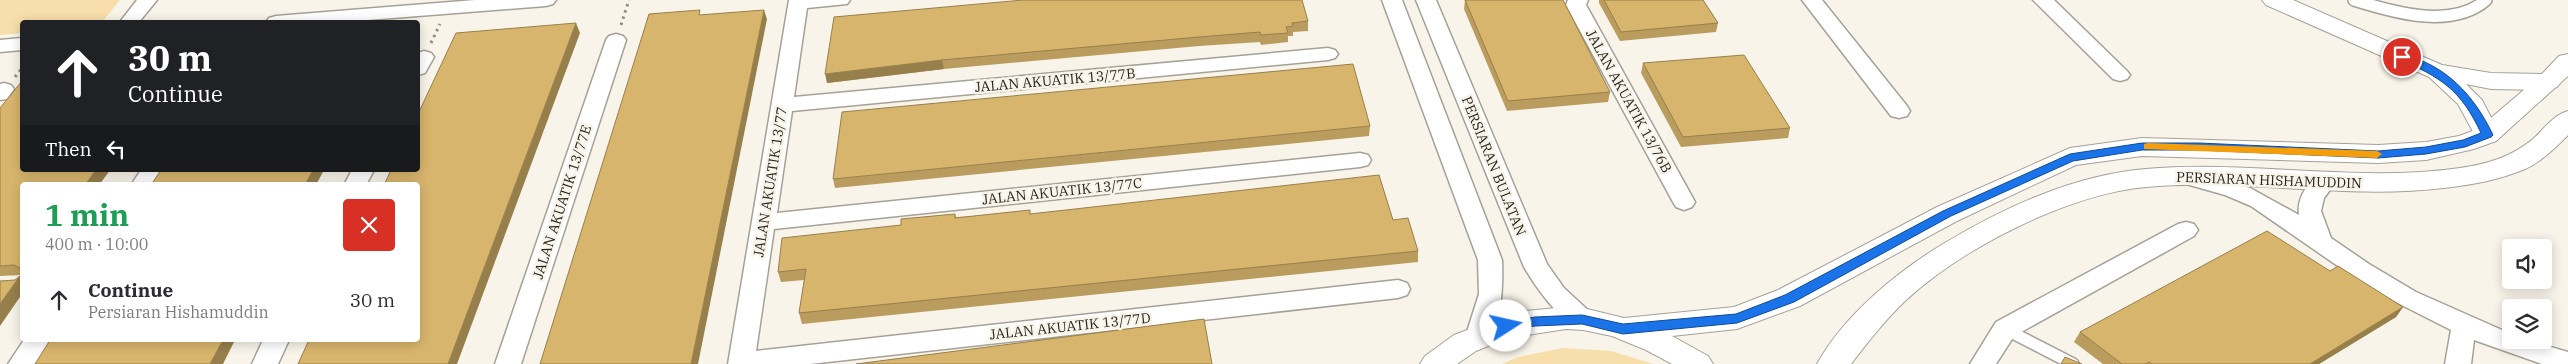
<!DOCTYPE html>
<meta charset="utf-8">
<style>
body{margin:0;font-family:"IBM Plex Serif",serif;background:#f2f2f3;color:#2b2b33;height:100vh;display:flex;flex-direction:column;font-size:19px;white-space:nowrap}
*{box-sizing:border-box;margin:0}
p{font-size:16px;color:#7c7c81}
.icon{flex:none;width:28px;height:28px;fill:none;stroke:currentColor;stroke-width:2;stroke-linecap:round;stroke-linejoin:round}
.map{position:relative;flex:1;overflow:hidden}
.details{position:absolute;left:20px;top:182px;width:400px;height:160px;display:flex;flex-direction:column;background:#fff;border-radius:5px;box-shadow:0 2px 12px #0003}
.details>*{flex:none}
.top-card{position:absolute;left:20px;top:20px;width:400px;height:152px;border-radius:5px;box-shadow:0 2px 12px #0003;background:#202124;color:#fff;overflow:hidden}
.buttons{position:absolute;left:2502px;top:239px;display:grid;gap:10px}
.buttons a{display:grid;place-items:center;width:50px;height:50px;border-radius:5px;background:#fff;box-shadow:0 2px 12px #0003;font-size:25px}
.pin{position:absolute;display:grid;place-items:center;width:42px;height:42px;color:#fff;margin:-21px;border:2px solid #fff;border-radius:50%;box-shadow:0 1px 5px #0007}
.me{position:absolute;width:55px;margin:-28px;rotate:80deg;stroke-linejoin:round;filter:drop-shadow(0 0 4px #0008)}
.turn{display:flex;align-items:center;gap:18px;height:105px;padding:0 25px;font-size:22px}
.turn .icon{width:65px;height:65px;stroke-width:2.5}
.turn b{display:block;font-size:35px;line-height:42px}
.then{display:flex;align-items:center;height:48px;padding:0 25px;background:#0003;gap:10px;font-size:19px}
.round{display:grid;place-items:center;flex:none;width:52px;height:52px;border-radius:5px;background:#f2f2f3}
.overview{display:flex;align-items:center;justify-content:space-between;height:85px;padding:0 25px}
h1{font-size:30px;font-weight:700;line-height:38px;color:#1e9e55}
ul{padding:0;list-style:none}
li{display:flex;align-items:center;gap:15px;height:65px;padding:0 25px}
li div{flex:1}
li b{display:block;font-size:19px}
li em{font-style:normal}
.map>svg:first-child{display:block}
.green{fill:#f8deaa}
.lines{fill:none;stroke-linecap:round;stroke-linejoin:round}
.service-casing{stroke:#a6a197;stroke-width:14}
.minor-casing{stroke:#a6a197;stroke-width:3}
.tertiary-casing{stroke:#a6a197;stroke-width:2}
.primary-casing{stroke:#a6a197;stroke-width:2}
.path{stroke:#938f88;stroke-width:3;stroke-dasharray:2.5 4;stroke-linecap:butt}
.service{stroke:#fff;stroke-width:11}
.minor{fill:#fff;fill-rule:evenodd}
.tertiary{fill:#fff;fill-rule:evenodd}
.primary{fill:#fff;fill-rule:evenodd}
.wall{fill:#ba9c5e}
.shaded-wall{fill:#977f4c}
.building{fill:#d8b56d;stroke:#977f4c}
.route{fill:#1a73e8;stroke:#114b97}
.slow{fill:#f59e0b}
.labels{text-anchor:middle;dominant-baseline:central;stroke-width:5;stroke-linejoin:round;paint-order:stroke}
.street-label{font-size:14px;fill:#272521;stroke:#f9f4e9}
</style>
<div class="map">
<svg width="2568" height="364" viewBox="0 0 2568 364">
<rect width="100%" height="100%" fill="#f9f4e9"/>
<!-- green -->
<g class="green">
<polygon points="0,0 120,0 102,22 22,22 22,33 0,35"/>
<polygon points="1563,348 1611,351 1653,364 1502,364 1518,357"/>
</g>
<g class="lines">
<!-- service casing -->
<g class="service-casing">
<g id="service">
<path d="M2354 0C2392 12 2452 30 2486 0"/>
<polyline points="2005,329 2073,364"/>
</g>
</g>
<!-- minor casing -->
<g class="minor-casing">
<g id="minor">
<polygon points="137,0 157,0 139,22 120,22"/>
<polygon points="475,0 556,0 553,4 546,6 342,22 266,22 269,18 276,16"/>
<polygon points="789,0 850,0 847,4 807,8 794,97 1328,48 1335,50 1338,54 1335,58 1328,60 792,111 777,213 1360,153 1368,155 1371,160 1368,165 1360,167 774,229 756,351 1398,280 1407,283 1410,289 1407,295 1398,298 810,364 728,364"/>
<path d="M1382 0H1402L1502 260C1503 288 1502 316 1488 342L1479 344 1470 342 1466 335 1479 294 1478 260Z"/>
<path d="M1416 0H1436L1547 264 1564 288 1591 313 1594 319 1591 325C1565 333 1536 287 1524 267Z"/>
<polygon points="1568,0 1588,0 1586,5 1695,202 1692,207 1684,210 1676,207 1673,202 1566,5"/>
<polygon points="1802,0 1822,0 1907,106 1910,111 1907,116 1899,118 1891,116"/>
<polygon points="2033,0 2054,0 2127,71 2130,75 2127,79 2120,81 2113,79"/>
<polygon points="616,34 623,36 626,40 521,364 495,364 606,40 609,36"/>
<polygon points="22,38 22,50 0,52 0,40"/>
<polygon points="424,51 431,53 434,57 425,73 418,75 418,53"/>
<polygon points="4,83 11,85 14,89 7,99 0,100 0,84"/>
<polygon points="141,170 163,170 153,185 131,185"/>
<polygon points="352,170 374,170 366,185 344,185"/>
<path d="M2187 170 2250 188 2299 215C2296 196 2312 172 2332 178L2335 183 2324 198 2321 211 2331 238 2369 264 2416 292 2511 334V340H2527L2568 352V364H2542L2474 340 2471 364H2445L2451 330 2374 291 2251 206 2225 195 2179 182 2176 177 2179 172Z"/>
<polygon points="2186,222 2194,224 2198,230 2194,236 2014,336 1996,364 1970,364 1996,322 2178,224"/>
<polygon points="24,340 51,340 35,364 8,364"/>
<polygon points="263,340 289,340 278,364 252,364"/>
</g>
</g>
<!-- tertiary casing -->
<g class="tertiary-casing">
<polygon id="tertiary" points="2262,0 2293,0 2442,65 2491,73 2548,74 2557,77 2561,82 2557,87 2548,90 2491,89 2466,84 2482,100 2500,135 2496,141 2487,143 2478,141 2458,104 2429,77 2266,5"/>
</g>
<!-- primary casing -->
<g class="primary-casing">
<g id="primary">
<polygon points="2568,54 2568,76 2496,141 2474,149 2426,160 2378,163 2142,156 2076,165 1957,221 1800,306 1737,329 1672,336 1708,356 1713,364 1672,364 1646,350 1612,336 1583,330 1566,329 1508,338 1476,351 1457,364 1420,364 1425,356 1454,335 1494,320 1526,311 1566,307 1583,308 1624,318 1734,307 1778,290 1937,207 2070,148 2142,138 2378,145 2426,142 2459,136 2478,129 2539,77 2559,56"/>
<path d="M2568 111V135C2555 148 2541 162 2525 169 2499 180 2471 185 2444 188 2344 200 2245 178 2146 187 2068 194 1962 248 1905 301 1885 320 1868 342 1851 364H1817C1844 315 1897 272 1943 244 2005 207 2074 175 2146 169 2251 160 2356 183 2460 168 2488 164 2511 157 2533 139 2544 129 2553 115 2568 111Z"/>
</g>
</g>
<!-- path -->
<g class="path">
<polyline points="621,25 629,0"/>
<polyline points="431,43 440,24"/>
<polyline points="15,77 22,68"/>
</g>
<!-- service -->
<use href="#service" class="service"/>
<!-- minor -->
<use href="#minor" class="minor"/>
<!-- tertiary -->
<use href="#tertiary" class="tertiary"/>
<!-- primary -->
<use href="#primary" class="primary"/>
</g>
<!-- wall -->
<g class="wall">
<polygon points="1023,0 1308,21 1308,31 1293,32 1293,36 1288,36 1288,42 1261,45 1260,42 1199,46 944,69 827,83"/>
<polygon points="1465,0 1610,92 1608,102 1507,111 1464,9"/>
<polygon points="1599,0 1703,0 1718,23 1716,32 1620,41 1599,3"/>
<polygon points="1643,63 1790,128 1788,138 1681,147 1641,73"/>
<polygon points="0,108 110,170 99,185 22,185 22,278 21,275 0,276"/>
<polygon points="1370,126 1369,136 835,188 833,179"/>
<polygon points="955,214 956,217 1031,214 1393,220 1418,251 1418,262 802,324 799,313 804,280 781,282 778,272 901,225"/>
<polygon points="2330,271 2403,307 2396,317 2319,364 2103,364 2074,342 2080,332"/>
</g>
<!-- shaded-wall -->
<g class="shaded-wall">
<polygon points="764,10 767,19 698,364 691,364"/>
<polygon points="576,23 580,33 457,364 448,364"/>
<polygon points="942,60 944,69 827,83 825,74"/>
<polygon points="96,170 110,170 99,185 85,185"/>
<polygon points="313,170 324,170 316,185 305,185"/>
<polygon points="20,276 22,279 22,294 0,326 0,304"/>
<polygon points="2403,307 2396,317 2319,364 2310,364"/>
<polygon points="223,340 235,340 223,364 210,364"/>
</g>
<!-- building -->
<g class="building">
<polygon points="1023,0 1302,0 1308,21 1292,23 1293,26 1286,27 1288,33 1261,35 1260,32 1199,37 942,60 825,74 834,17"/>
<polygon points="1465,0 1563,0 1610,92 1508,101"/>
<polygon points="1604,0 1703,0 1718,23 1621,32"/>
<polygon points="700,10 699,15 764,10 691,364 540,364 649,14"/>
<polygon points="576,23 448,364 298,364 309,340 418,340 418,185 384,185 391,170 418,170 418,114 456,33"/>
<polygon points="1744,55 1790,128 1683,137 1643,63"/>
<polygon points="1353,64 1370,126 833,179 842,112"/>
<polygon points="22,81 22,170 96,170 85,185 22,185 22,273 21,275 20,268 14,265 0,266 0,108"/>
<polygon points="161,170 313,170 305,185 151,185"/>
<polygon points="1379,175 1393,220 1408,218 1418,251 799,313 806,269 778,272 782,238 901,225 901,219 955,214 955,218 1030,210 1030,214"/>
<polygon points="2267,231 2330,271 2338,266 2403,307 2310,364 2152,364 2149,362 2145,364 2122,364 2080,332"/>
<polygon points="20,276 0,304 0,281 15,280"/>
<polygon points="1204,319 1212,364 856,364"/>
<polygon points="50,340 223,340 210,364 35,364"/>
<polygon points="2065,357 2082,364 2061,364"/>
</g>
<!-- route -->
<path class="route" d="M2402 54C2446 65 2474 95 2493 135L2491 137 2465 147 2426 154 2378 158 2199 150H2142L2073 161 1951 216 1794 302 1737 323 1623 334 1582 324 1535 326 1506 331 1500 326 1506 322 1535 317 1582 315 1623 324 1736 314 1785 295 1943 211 2070 154 2142 143H2199L2378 151 2426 147 2463 140 2481 133C2461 90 2441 77 2398 59L2397 57Z"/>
<!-- slow -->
<polygon class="slow" points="2148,143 2377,151 2382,154 2377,158 2144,149 2144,144"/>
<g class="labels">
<!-- street labels -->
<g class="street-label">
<text transform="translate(1055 80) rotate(-5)">JALAN AKUATIK 13/77B</text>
<text transform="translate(1629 101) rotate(61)">JALAN AKUATIK 13/76B</text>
<text transform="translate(1494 166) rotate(68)">PERSIARAN BULATAN</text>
<text transform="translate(2269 180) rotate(2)">PERSIARAN HISHAMUDDIN</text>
<text transform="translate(770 182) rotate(-81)">JALAN AKUATIK 13/77</text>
<text transform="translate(1062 191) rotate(-6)">JALAN AKUATIK 13/77C</text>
<text transform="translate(562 202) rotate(-72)">JALAN AKUATIK 13/77E</text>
<text transform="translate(1070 326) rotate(-6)">JALAN AKUATIK 13/77D</text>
</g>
</g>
</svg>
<div class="buttons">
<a><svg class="icon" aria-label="sound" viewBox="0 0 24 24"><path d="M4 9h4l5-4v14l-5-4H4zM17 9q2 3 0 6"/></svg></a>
<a><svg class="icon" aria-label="layers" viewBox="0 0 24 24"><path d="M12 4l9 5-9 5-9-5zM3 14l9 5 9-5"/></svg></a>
</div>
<div class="pin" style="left:2402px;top:57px;background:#d93025"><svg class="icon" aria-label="arrive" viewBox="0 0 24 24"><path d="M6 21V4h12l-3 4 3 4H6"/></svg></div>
<svg class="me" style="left:1506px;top:326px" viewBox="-20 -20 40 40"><circle r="19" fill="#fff"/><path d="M0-13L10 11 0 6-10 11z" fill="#1a73e8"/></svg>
<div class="top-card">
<div class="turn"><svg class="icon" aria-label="ahead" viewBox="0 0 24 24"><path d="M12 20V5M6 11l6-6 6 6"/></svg><div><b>30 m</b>Continue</div></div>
<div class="then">Then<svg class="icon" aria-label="left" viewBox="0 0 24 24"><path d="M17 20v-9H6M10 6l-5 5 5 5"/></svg></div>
</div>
<section class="details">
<div class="overview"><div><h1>1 min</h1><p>400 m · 10:00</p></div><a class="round" style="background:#d93025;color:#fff"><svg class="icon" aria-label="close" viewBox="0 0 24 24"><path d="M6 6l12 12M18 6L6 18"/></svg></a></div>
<ul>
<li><svg class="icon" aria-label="ahead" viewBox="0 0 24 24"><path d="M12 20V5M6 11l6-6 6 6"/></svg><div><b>Continue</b><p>Persiaran Hishamuddin</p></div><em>30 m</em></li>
</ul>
</section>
</div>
